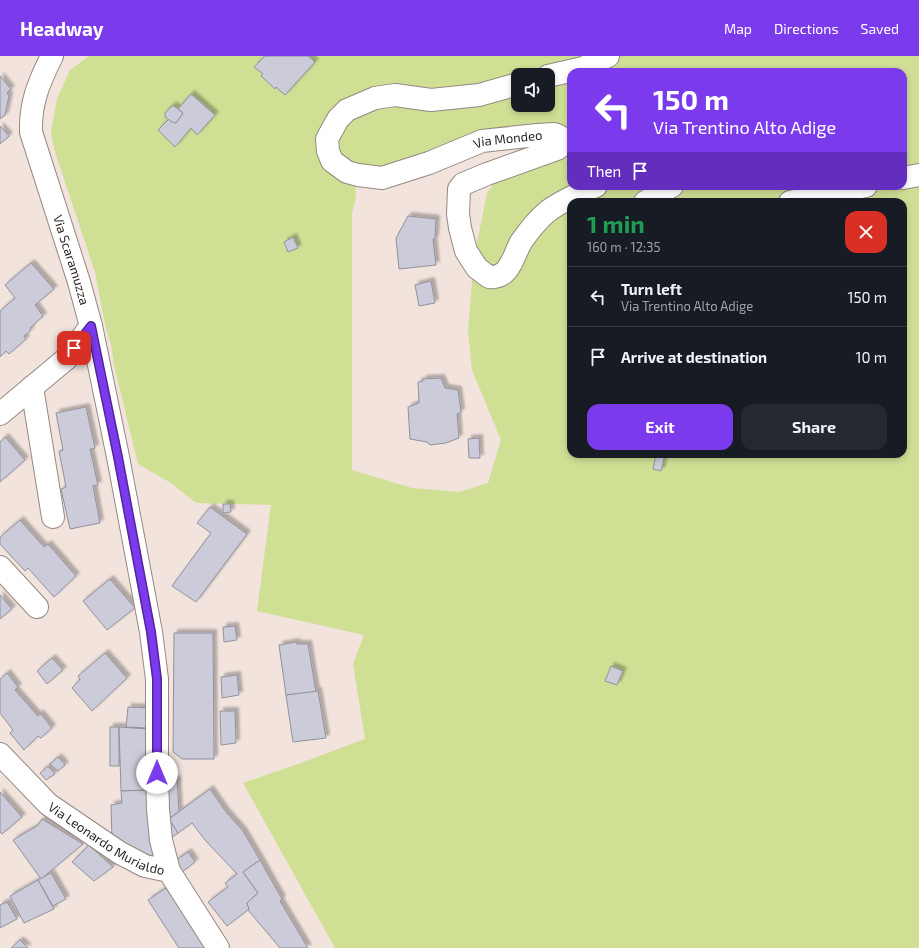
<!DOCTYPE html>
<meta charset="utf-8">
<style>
body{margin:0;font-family:"Exo 2",sans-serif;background:#242831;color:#f1f3f6;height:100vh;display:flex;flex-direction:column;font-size:15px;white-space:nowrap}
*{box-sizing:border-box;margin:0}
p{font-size:13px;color:#9ea1a6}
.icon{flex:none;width:22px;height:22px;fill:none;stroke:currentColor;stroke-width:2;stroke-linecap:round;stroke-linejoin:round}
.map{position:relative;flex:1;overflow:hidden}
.details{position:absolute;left:567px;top:142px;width:340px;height:260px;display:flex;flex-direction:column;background:#171b24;border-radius:12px;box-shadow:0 2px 6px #0003}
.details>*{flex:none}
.hud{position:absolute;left:567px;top:12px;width:340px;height:122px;border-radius:12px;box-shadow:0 2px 6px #0003;background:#7c3aed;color:#fff;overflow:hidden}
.fabs{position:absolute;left:511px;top:12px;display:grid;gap:8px}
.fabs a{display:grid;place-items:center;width:44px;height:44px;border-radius:8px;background:#171b24;box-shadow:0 2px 6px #0003;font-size:20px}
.pin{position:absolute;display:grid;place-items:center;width:34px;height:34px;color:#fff;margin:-17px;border-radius:8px;box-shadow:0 2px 6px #0006}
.me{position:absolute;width:44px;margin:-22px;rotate:0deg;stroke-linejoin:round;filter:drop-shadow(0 0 3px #0008)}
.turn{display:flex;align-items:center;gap:14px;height:84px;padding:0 20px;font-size:18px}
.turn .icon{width:52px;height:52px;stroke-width:2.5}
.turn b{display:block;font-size:28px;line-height:34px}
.then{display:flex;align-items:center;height:38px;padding:0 20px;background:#0003;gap:8px;font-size:15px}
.round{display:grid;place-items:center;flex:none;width:42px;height:42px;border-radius:12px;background:#242831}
.summary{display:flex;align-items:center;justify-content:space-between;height:68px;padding:0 20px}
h1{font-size:24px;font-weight:700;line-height:30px;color:#1e9e55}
.action{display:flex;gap:8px;margin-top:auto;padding:8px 20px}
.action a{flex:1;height:46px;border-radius:12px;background:#7c3aed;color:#fff;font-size:16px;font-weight:700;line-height:46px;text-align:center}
.action a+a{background:#242831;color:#f1f3f6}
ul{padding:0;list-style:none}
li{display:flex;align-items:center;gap:12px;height:60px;padding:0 20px;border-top:1px solid #363941}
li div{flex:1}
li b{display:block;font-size:15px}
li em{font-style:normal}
header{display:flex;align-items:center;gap:24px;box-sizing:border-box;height:56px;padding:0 20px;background:#7c3aed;color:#fff}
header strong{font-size:19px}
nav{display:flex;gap:22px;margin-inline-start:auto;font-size:14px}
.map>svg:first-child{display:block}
.green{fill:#cfdf94;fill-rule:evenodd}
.building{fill:#cbcbd9;stroke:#91919d;filter:url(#shadow)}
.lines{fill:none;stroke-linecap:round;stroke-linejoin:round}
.minor-casing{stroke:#958882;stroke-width:24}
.minor{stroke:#fff;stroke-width:22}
.route-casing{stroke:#51269a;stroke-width:10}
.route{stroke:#7c3aed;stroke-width:7}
.labels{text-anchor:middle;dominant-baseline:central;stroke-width:3.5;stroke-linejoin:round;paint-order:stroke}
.street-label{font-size:13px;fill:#251f1d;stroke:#fff}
</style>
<header>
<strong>Headway</strong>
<nav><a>Map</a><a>Directions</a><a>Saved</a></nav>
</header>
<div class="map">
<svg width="919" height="892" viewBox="0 0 919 892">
<defs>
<filter id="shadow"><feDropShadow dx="3.5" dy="-3.5" stdDeviation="1" flood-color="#0004"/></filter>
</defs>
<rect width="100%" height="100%" fill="#f2e3dd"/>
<!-- green -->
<path class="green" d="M89 0H919V892H335L243 727 298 708 365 683 353 608 364 579 257 555 271 449 196 447 171 427 138 408 114 309 111 288 106 273 95 216 54 93 51 75 57 43 70 14ZM571 16H903V130H571ZM518 19H548V49H518ZM524 84 487 137 474 202 468 275 472 314 501 384 488 427 460 436 412 432 352 414V157L356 142 355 128ZM571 146H903V398H571Z"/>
<!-- building -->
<g class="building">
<polygon points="265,0 308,0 315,6 285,39 276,31 275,33 261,20 263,18 254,11"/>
<polygon points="0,20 11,33 7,37 9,40 5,59 0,63"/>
<polygon points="191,38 215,59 197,79 191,72 175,91 158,74 169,63 176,67 183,57 178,53"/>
<polygon points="172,50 174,50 183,57 176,67 172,66 165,61 165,57"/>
<polygon points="0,70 9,80 0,88"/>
<polygon points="408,160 436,163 435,183 433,183 436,209 399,213 396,182"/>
<polygon points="293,181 298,192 288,196 284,186"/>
<polygon points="31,207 54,233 35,249 43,260 30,272 31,274 24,280 26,283 9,298 6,295 0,301 0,255 15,242 5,229"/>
<polygon points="431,225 435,247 419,250 415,229"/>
<polygon points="441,322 445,332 458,334 461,356 457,358 459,382 446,387 430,389 427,386 410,383 408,351 419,347 418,326 423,325 423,323"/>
<polygon points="86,351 95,392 90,393 98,429 93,430 100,467 70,473 61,433 66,431 59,395 63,394 56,357"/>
<polygon points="5,381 25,404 0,426 0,386"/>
<polygon points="479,382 480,402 469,402 468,383"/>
<polygon points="656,398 665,398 661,415 653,413"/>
<polygon points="223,448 230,448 231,456 223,457"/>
<polygon points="210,451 247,478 196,546 172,530 211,477 197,467"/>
<polygon points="20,464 44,491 48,488 76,520 54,541 28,512 25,515 0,488 0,481"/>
<polygon points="110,523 135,552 107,574 83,545"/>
<polygon points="0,539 12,553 0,563"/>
<polygon points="235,570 237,584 224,586 223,571"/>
<polygon points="174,577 213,577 214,703 182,703 173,696"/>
<polygon points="296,586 297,588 308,588 316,636 286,639 279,589"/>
<polygon points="105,597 127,622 92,655 72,632 80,623 78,620"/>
<polygon points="52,602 63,614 47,628 37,615"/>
<polygon points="611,610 623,615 617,629 605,625"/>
<polygon points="7,617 18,631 15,634 38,660 40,657 52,672 41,682 38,680 24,694 10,677 13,674 0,657 0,623"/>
<polygon points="237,619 239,639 222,642 221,621"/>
<polygon points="318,635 326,682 293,686 286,639"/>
<polygon points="128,651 150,652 148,672 126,671"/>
<polygon points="220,655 235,655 236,687 221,689"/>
<rect x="110" y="671" width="9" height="39"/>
<polygon points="119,671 149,673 150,734 121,735"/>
<polygon points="58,701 65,709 58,715 50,708"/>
<polygon points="48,710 55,718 46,724 40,717"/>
<polygon points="177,723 179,755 169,763 178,777 168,784 162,727"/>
<polygon points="210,733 226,756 243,775 260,804 243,816 258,837 247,847 249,853 227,870 208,846 228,831 225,827 237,818 205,784 192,767 178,777 169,763"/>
<polygon points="150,734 154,800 149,799 112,783 111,749 122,747 121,735"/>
<polygon points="0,736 22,761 2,778 0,776"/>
<polygon points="42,763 83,788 41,823 13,784 37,770"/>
<polygon points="89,789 113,811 94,825 72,806"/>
<polygon points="188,796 195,806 182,816 175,805"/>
<polygon points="260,804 282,843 280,845 308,892 280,892 248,854 249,853 247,847 258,837 243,816"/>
<polygon points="51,817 66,843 53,850 38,824"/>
<polygon points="38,824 54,853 24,867 10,840"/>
<polygon points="166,832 207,892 179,892 148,844"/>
<polygon points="7,846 17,863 0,872 0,849"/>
<polygon points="20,884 28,892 11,892"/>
</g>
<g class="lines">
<!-- minor casing -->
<g class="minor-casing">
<g id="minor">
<path id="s1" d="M52 0C39 26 30 47 31 76L79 226 91 270 118 401 151 576 157 623V717L158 753 161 784 169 815"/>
<polyline points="548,20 583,12 608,0"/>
<path id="s2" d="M518 28 479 39 431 44 395 39 375 42 347 54 338 63 327 83 328 95 332 105 347 116 358 119 382 122 429 107 482 85 537 79 554 78 559 80 562 85 561 90 557 93 487 118 463 128 459 133 458 158 460 172 466 195 477 212 489 221C510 223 513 200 521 186 528 176 537 164 547 156 558 147 582 136 596 130"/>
<polyline points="903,122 919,119"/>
<polyline points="645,146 672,130"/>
<polyline points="790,146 866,130"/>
<polyline points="32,331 53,461"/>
<polyline points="0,358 66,303 91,270"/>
<polyline points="0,511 37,551"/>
<path id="s3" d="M0 698 48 748 120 797 145 810 169 815 218 892"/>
</g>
</g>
<!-- minor -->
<use href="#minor" class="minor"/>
</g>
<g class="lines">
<!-- route casing -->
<g class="route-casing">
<polyline id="route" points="74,292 91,270 118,401 151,576 157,623 157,717"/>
</g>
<!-- route -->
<use href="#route" class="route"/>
</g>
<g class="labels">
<!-- street labels -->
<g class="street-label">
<text stroke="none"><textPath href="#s2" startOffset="421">Via Mondeo</textPath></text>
<text stroke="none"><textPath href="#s1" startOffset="214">Via Scaramuzza</textPath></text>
<text stroke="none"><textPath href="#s3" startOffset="138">Via Leonardo Murialdo</textPath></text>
</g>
</g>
</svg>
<div class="fabs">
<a><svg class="icon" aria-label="sound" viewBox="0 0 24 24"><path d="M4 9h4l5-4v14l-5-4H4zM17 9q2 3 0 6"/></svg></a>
</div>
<div class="pin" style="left:74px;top:292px;background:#d93025"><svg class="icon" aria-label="arrive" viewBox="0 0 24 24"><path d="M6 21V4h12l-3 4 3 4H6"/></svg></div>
<svg class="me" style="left:157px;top:717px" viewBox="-20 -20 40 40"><circle r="19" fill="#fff"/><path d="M0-13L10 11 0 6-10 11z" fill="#7c3aed"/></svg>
<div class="hud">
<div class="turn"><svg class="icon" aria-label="left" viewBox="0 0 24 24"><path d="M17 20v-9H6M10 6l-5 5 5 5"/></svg><div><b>150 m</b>Via Trentino Alto Adige</div></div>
<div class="then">Then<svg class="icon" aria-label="arrive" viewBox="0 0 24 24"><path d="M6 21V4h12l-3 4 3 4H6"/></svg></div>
</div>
<section class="details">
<div class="summary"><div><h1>1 min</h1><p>160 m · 12:35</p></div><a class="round" style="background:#d93025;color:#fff"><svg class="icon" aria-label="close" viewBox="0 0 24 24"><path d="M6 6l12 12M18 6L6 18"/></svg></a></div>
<ul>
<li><svg class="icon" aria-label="left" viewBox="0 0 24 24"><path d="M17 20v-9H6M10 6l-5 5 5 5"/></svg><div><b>Turn left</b><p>Via Trentino Alto Adige</p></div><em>150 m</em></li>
<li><svg class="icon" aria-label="arrive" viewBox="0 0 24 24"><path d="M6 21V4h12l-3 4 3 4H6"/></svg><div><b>Arrive at destination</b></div><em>10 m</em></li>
</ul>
<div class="action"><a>Exit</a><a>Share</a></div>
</section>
</div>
